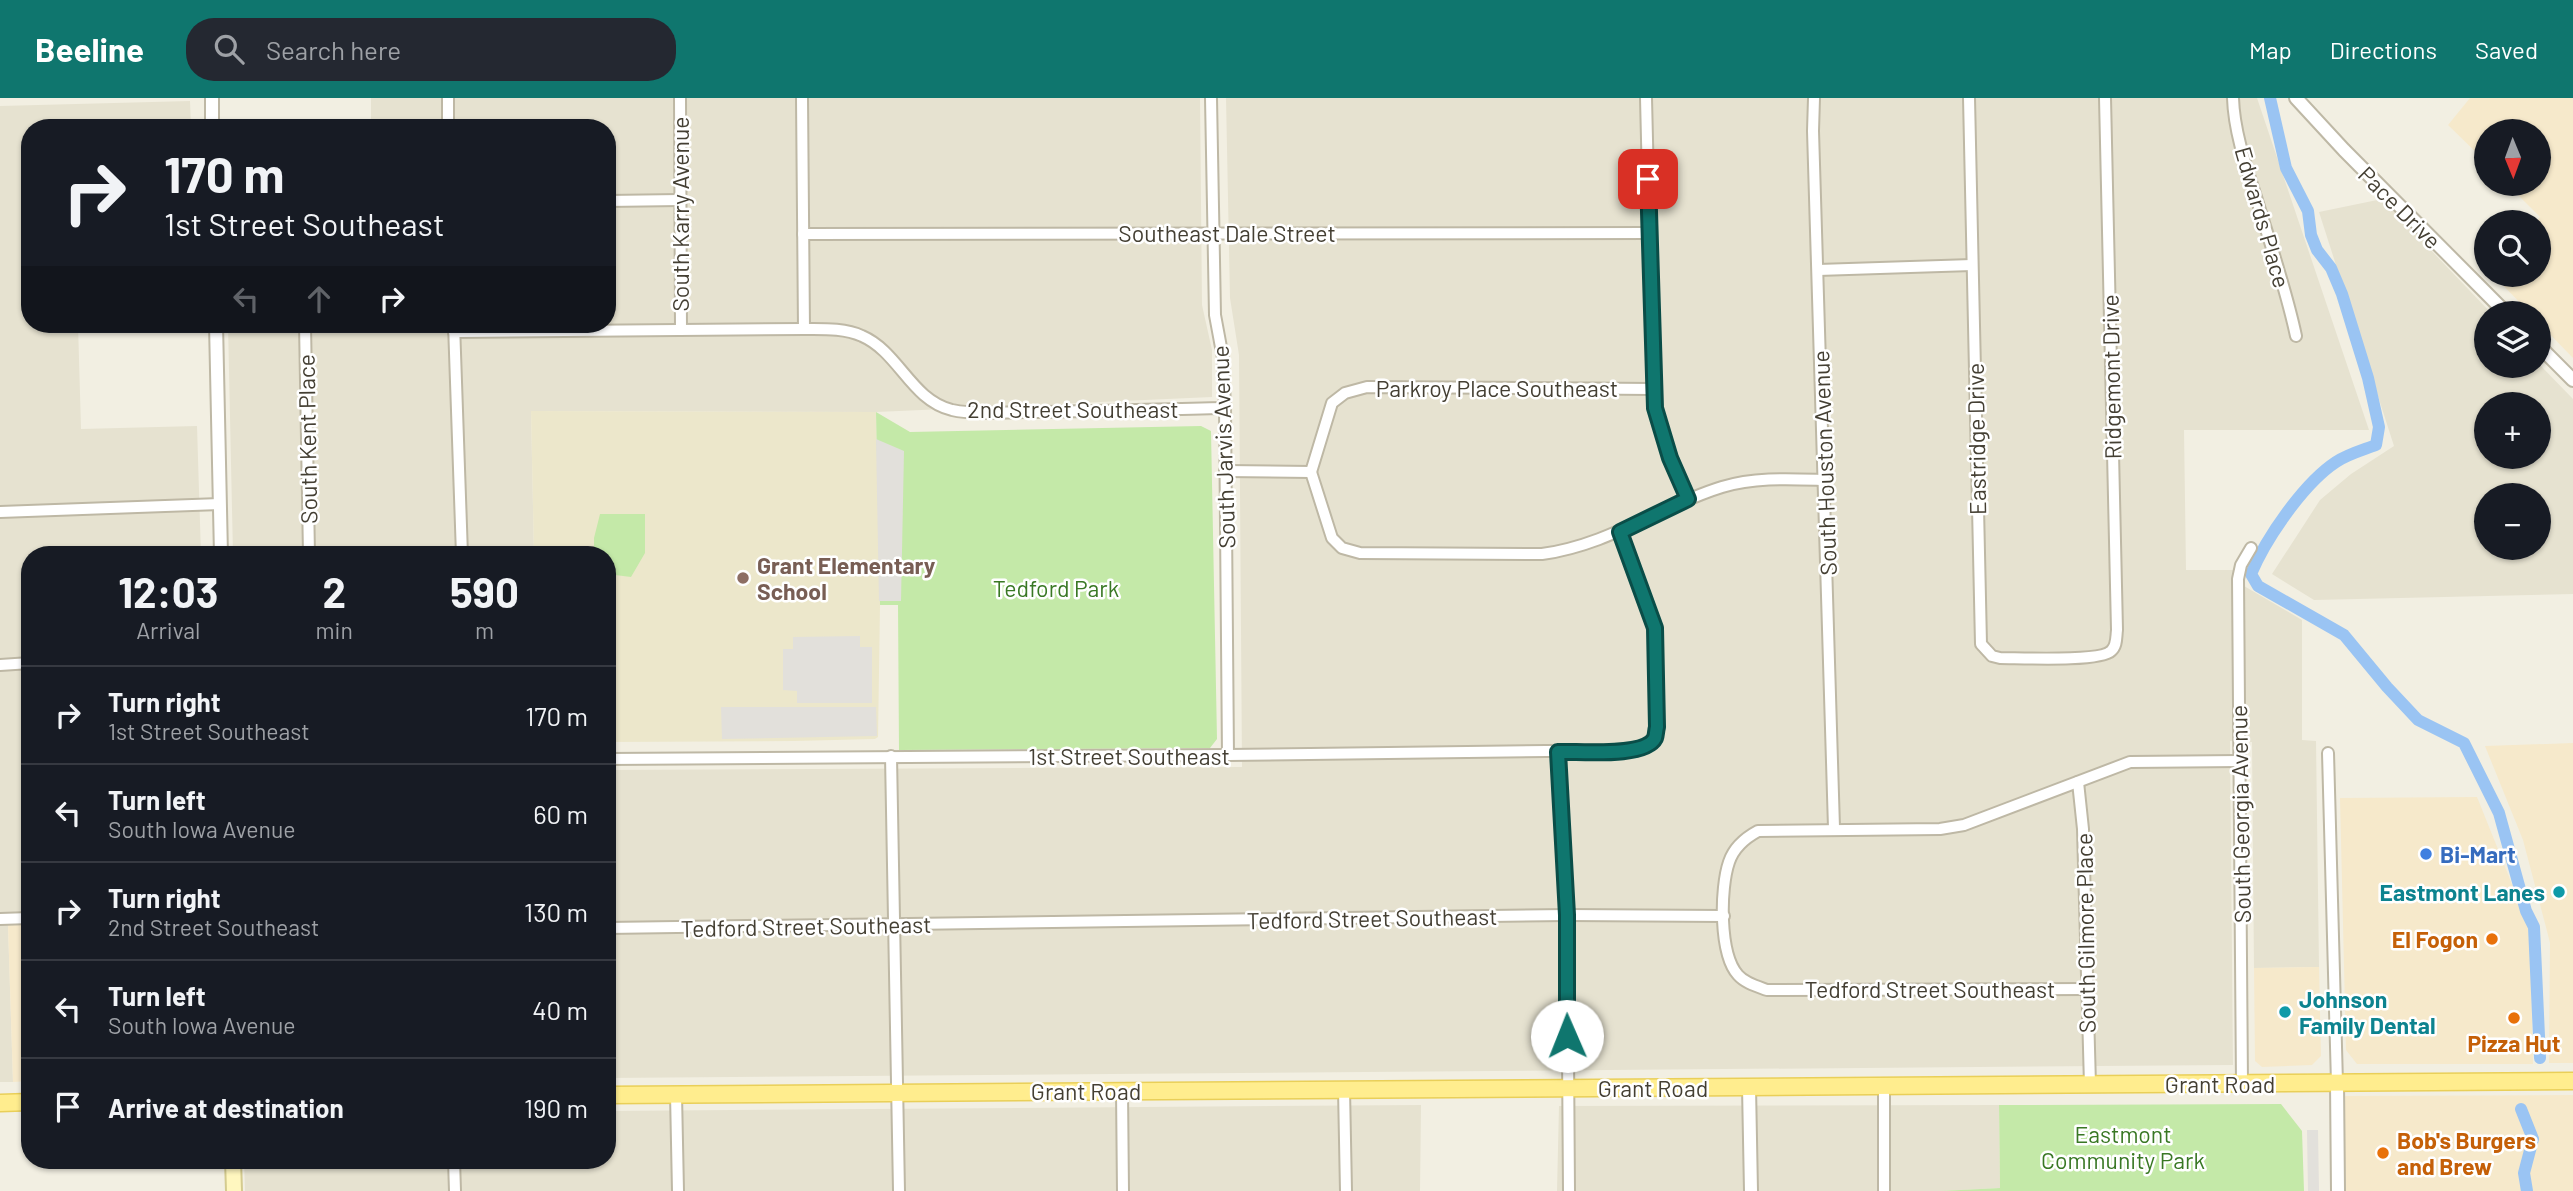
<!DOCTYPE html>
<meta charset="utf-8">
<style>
body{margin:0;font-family:Barlow,sans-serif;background:#242831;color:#f1f3f6;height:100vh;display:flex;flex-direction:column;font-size:26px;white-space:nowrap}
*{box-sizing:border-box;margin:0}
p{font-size:23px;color:#9ea1a6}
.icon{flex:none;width:38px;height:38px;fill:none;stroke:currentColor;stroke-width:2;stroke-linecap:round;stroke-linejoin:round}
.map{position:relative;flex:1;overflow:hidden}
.sheet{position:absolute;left:21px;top:448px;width:595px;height:623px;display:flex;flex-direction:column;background:#171b24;border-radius:28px;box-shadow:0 2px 5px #0004}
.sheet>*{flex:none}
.guide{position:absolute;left:21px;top:21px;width:595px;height:214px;border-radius:28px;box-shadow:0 2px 5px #0004;background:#171b24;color:#f1f3f6;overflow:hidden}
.needle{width:46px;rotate:179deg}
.controls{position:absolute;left:2474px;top:21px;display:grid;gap:14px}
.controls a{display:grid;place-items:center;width:77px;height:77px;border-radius:50%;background:#171b24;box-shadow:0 2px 5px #0004;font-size:35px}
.pin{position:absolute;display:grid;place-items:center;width:60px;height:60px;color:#fff;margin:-30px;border-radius:14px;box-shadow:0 4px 10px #0006}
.me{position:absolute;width:77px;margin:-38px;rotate:359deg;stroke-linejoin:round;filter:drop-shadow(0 0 5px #0008)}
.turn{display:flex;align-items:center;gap:24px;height:147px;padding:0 28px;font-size:32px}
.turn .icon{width:91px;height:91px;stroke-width:2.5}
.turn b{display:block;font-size:49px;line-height:60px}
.lanes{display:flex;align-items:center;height:66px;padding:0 28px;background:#0003;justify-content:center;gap:35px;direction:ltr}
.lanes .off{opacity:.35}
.eta{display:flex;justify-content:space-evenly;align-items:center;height:119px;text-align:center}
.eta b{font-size:42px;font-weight:700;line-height:49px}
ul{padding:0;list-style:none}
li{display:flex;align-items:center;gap:21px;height:98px;padding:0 28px;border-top:2px solid #363941}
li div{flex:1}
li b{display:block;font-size:26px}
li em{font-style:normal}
header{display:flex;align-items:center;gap:42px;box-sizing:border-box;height:98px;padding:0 35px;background:#0f766e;color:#fff}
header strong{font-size:33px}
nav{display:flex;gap:38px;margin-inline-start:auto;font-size:24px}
.search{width:490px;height:63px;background:#242831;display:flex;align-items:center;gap:18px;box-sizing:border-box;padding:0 24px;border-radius:28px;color:#9ea1a6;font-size:26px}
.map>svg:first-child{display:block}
.residential{fill:#e6e2d0;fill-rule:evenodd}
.commercial{fill:#f6e9cb}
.education{fill:#ece7cb}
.green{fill:#c4e9a8}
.parking{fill:#e2e0db}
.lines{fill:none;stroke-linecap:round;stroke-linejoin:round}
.canal{stroke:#9ac4f3;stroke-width:12}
.minor-casing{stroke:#beb8a5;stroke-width:14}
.tertiary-casing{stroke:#beb8a5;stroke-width:16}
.secondary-casing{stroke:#d4cb8f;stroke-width:18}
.primary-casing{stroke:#e9cf59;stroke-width:19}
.minor{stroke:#fff;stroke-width:10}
.tertiary{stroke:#fff;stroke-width:12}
.secondary{stroke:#fff7bf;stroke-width:14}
.primary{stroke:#ffed8e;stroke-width:16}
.route-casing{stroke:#0a4d48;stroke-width:18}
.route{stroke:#0f766e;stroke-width:12}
.education-dot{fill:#8d6e63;stroke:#fff;stroke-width:2.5}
.shop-dot{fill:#3f7fe0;stroke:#fff;stroke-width:2.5}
.culture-dot{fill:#0f9aa8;stroke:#fff;stroke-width:2.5}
.food-dot{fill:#e8710a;stroke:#fff;stroke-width:2.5}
.labels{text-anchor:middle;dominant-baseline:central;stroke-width:5;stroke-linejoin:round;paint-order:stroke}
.street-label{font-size:23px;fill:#443f33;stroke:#fff}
.education-label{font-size:23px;font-weight:bold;fill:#785e54;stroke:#fff;text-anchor:start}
.park-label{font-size:23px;fill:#397824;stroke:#fff}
.shop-label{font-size:23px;font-weight:bold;fill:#366cbe;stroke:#fff;text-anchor:start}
.culture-label{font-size:23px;font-weight:bold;fill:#0d838f;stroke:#fff;text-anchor:end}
.food-label{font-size:23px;font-weight:bold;fill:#c56008;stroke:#fff;text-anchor:end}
</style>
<header>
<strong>Beeline</strong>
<div class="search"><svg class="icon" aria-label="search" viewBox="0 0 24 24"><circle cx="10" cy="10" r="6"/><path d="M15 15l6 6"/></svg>Search here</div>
<nav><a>Map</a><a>Directions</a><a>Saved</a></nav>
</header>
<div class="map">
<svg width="2573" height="1093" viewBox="0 0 2573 1093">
<rect width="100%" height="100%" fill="#f2efe2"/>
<!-- residential -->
<g class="residential">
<polygon points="371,0 1200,0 1202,207 1212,252 1212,299 876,314 531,313 534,457 233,457 228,226 607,226 607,30 371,30"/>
<polygon points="1226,0 2257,0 2369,332 2184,332 2186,472 2245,472 2244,488 2302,522 2302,642 2316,643 2319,869 2254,870 2252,644 2230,643 2233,967 607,980 607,672 1242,669 1239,257 1230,200"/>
<polygon points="190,3 191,30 30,30 30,226 78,226 81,331 197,328 201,457 30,457 30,826 8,827 13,984 0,984 0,8"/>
<path d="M2382 101 2491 215H2487V268H2539V266L2573 301V496L2314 502 2272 476 2320 402 2351 376 2394 348 2319 114ZM2539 306V359H2487V306ZM2539 397V450H2487V397Z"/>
<polygon points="1421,1007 1420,1093 245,1093 244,1062 607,1062 607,1013"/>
<polygon points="1999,1007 2000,1090 1941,1093 1557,1093 1559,1008"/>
</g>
<!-- commercial -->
<g class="commercial">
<polygon points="2470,0 2573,0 2573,260 2539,225 2539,215 2530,215 2493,177 2539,177 2539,124 2536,124 2540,119 2507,86 2539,86 2539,33 2487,33 2487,65 2448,27"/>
<polygon points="2573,645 2573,965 2549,965 2550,845 2547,833 2523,742 2485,648"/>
<polygon points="2477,699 2530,831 2533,966 2357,966 2346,952 2340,700"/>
<polygon points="30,826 30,983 13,984 8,827"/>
<polygon points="2319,869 2321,958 2312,967 2262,969 2255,963 2254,870"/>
<polygon points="2573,997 2573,1093 2346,1093 2343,1007 2345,998"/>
</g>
<!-- education -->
<polygon class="education" points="531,313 876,314 880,507 878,639 875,641 794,643 607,644 607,457 534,457"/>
<!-- green -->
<g class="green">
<polygon points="876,314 910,334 1201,328 1211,333 1217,641 1210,650 899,652 898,507 880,507"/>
<polygon points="600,416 645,416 645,455 631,479 607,476 607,457 594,457 594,440"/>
<polygon points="2281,1006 2302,1033 2304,1093 1941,1093 2000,1090 1999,1007"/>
</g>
<!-- parking -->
<g class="parking">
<polygon points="876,341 904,353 901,503 879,503"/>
<polygon points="860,538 860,549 872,549 872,605 797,605 797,593 783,592 783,551 793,551 793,539"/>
<polygon points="721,609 876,609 877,638 722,641"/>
<polygon points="2307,1032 2318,1032 2319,1093 2308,1093"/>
</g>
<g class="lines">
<!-- canal -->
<g class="canal">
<path d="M2270 0 2286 70 2308 113 2311 137 2317 152 2331 170 2342 196 2368 280 2379 329 2376 347C2363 352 2348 356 2336 364 2304 385 2266 440 2251 476L2258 488 2344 537 2387 589 2418 622 2464 645 2499 715 2526 813 2534 829 2540 960"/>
<polyline points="2521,1011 2533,1041 2524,1075 2527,1093"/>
</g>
<!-- minor casing -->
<g class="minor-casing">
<g id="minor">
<polyline points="448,0 448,30"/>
<polyline points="680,0 681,232"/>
<polyline points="802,0 804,231"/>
<polyline points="1211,0 1215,217 1223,260 1225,310 1228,657"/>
<polyline points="1646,0 1653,291 1659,327 1688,401"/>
<polyline points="1814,0 1813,33 1834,730"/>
<path d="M1969 0 1981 546 1992 558 2000 560C2020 560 2100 564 2111 553 2117 548 2116 540 2117 532L2105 0"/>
<path d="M2233 0C2234 33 2246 68 2256 99 2270 145 2286 191 2296 238"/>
<polyline points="607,103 680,102"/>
<polyline points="803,136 1650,135"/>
<polyline points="1818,172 1972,167"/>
<polyline points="305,226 309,457"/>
<polyline points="454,226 462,457"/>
<path d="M454 234 804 231C823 231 845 230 862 238 899 254 911 302 952 312 975 317 1003 314 1027 314 1093 314 1159 311 1225 310"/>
<polyline points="1225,373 1311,374"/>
<path d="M1311 374 1332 440 1342 450 1360 455 1542 456C1609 447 1660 408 1722 389 1755 379 1790 381 1824 382"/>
<polyline points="1311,374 1332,305 1345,295 1367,289 1653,291"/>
<polyline points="0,414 220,406"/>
<polyline points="0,567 30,565"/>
<polyline points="1558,654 1567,817 1569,1093"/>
<polyline points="2328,655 2337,985"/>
<polyline points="891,658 899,1093"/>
<path d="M607 661 1228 657 1636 652C1649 647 1654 643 1657 629L1655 530 1621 434"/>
<polyline points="2078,684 2083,731 2090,987"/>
<polyline points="0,821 30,820"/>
<polyline points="607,830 1567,817 1724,818"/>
<path d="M2086 891 1767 892C1756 888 1745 885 1738 877 1719 856 1720 790 1729 764 1734 749 1745 740 1758 733L1940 731 1964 727 2130 664 2240 663"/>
<polyline points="2242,986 2238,481 2241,467 2251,450"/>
<polyline points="1884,988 1884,1093"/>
<polyline points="1344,991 1346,1093"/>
<polyline points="1122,993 1123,1093"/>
<polyline points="676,996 678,1093"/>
<polyline points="454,1062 455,1093"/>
</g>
</g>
<!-- tertiary casing -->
<g class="tertiary-casing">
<g id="tertiary">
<polyline points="212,0 212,30"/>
<polyline points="2296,0 2344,52 2506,215"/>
<polyline points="216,226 221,457"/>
<polyline points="2539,248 2573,282"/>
<polyline points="2337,985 2338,1093"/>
<polyline points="1749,989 1751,1093"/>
</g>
</g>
<!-- secondary casing -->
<g class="secondary-casing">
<polyline id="secondary" points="233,1062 234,1093"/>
</g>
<!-- primary casing -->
<g class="primary-casing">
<g id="primary">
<polyline points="607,997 2573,983"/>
<polyline points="0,1005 30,1004"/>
</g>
</g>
<!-- minor -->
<use href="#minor" class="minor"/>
<!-- tertiary -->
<use href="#tertiary" class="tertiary"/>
<!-- secondary -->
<use href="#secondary" class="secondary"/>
<!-- primary -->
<use href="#primary" class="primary"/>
</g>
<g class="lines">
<!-- route casing -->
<g class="route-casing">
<path id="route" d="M1567 938V817L1558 654C1578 653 1645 660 1655 640 1656 637 1656 633 1657 629L1655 530 1620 434 1688 401 1670 360 1655 310 1648 81"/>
</g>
<!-- route -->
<use href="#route" class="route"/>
</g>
<!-- markers -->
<circle class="education-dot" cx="743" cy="480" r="7"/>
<circle class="shop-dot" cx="2426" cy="756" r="7"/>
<g class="culture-dot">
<circle cx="2559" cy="794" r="7"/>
<circle cx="2285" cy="914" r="7"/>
</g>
<g class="food-dot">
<circle cx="2492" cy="841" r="7"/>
<circle cx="2514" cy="920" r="7"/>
<circle cx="2383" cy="1055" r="7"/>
</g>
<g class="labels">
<!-- street labels -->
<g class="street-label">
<text transform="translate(2400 109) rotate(45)">Pace Drive</text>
<text transform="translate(680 116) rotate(-90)">South Karry Avenue</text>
<text transform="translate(2263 119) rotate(74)">Edwards Place</text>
<text x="1227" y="135">Southeast Dale Street</text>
<text transform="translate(2111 279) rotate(-91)">Ridgemont Drive</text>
<text x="1497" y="290">Parkroy Place Southeast</text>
<text x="1073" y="311">2nd Street Southeast</text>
<text transform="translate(307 341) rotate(-91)">South Kent Place</text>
<text transform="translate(1976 341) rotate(-91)">Eastridge Drive</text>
<text transform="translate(1223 349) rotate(-92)">South Jarvis Avenue</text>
<text transform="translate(1824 365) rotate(-92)">South Houston Avenue</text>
<text x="1129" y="658">1st Street Southeast</text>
<text transform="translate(2240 716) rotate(-91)">South Georgia Avenue</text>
<text transform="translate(1372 820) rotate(-1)">Tedford Street Southeast</text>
<text transform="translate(806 828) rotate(-1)">Tedford Street Southeast</text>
<text transform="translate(2085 835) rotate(-91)">South Gilmore Place</text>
<text x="1930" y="891">Tedford Street Southeast</text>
<text x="2220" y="986">Grant Road</text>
<text x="1653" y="990">Grant Road</text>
<text x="1086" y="993">Grant Road</text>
</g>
<!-- education labels -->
<g class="education-label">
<text x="757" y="467">Grant Elementary<tspan x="757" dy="26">School</tspan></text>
</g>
<!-- park labels -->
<g class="park-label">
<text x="1056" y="490">Tedford Park</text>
<text x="2123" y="1036">Eastmont<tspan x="2123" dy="26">Community Park</tspan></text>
</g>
<!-- shop labels -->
<g class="shop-label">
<text x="2440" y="756">Bi-Mart</text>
</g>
<!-- culture labels -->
<g class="culture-label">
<text x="2545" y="794">Eastmont Lanes</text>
<text x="2299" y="901" text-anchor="start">Johnson<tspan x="2299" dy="26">Family Dental</tspan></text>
</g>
<!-- food labels -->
<g class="food-label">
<text x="2478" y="841">El Fogon</text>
<text x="2514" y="945" text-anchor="middle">Pizza Hut</text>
<text x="2397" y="1042" text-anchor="start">Bob's Burgers<tspan x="2397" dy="26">and Brew</tspan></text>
</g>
</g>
</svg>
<div class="controls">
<a><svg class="needle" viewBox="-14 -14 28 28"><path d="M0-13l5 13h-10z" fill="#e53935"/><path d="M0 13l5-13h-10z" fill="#9ea1a6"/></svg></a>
<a><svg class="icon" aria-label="search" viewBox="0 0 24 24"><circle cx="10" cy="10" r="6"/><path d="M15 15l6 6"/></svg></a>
<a><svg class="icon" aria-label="layers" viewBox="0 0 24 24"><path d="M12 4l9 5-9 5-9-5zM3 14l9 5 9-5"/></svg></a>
<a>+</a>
<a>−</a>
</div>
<div class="pin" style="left:1648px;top:81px;background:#d93025"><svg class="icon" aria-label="arrive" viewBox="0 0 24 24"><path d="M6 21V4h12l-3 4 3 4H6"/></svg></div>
<svg class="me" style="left:1567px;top:938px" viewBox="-20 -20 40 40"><circle r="19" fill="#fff"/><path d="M0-13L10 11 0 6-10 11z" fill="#0f766e"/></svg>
<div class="guide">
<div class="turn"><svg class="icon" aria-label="right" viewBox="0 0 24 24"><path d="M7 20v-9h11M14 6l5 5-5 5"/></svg><div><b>170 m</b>1st Street Southeast</div></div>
<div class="lanes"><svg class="icon off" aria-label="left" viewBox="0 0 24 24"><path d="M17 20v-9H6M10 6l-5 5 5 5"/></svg><svg class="icon off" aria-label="ahead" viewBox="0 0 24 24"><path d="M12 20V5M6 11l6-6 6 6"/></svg><svg class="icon" aria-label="right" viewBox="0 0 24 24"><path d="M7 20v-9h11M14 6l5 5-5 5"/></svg></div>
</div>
<section class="sheet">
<div class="eta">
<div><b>12:03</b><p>Arrival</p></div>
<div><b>2</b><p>min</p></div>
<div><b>590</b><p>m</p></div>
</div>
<ul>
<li><svg class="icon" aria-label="right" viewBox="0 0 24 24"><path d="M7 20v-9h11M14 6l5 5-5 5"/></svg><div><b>Turn right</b><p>1st Street Southeast</p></div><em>170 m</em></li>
<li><svg class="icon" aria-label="left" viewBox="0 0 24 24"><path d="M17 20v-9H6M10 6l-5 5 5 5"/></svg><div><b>Turn left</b><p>South Iowa Avenue</p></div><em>60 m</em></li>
<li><svg class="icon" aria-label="right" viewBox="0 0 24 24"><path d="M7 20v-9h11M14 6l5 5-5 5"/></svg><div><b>Turn right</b><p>2nd Street Southeast</p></div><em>130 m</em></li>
<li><svg class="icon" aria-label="left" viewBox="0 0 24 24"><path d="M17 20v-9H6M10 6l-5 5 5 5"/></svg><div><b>Turn left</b><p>South Iowa Avenue</p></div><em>40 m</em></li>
<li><svg class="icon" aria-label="arrive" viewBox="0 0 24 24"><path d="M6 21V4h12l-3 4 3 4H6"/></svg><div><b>Arrive at destination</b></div><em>190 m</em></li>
</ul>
</section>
</div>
